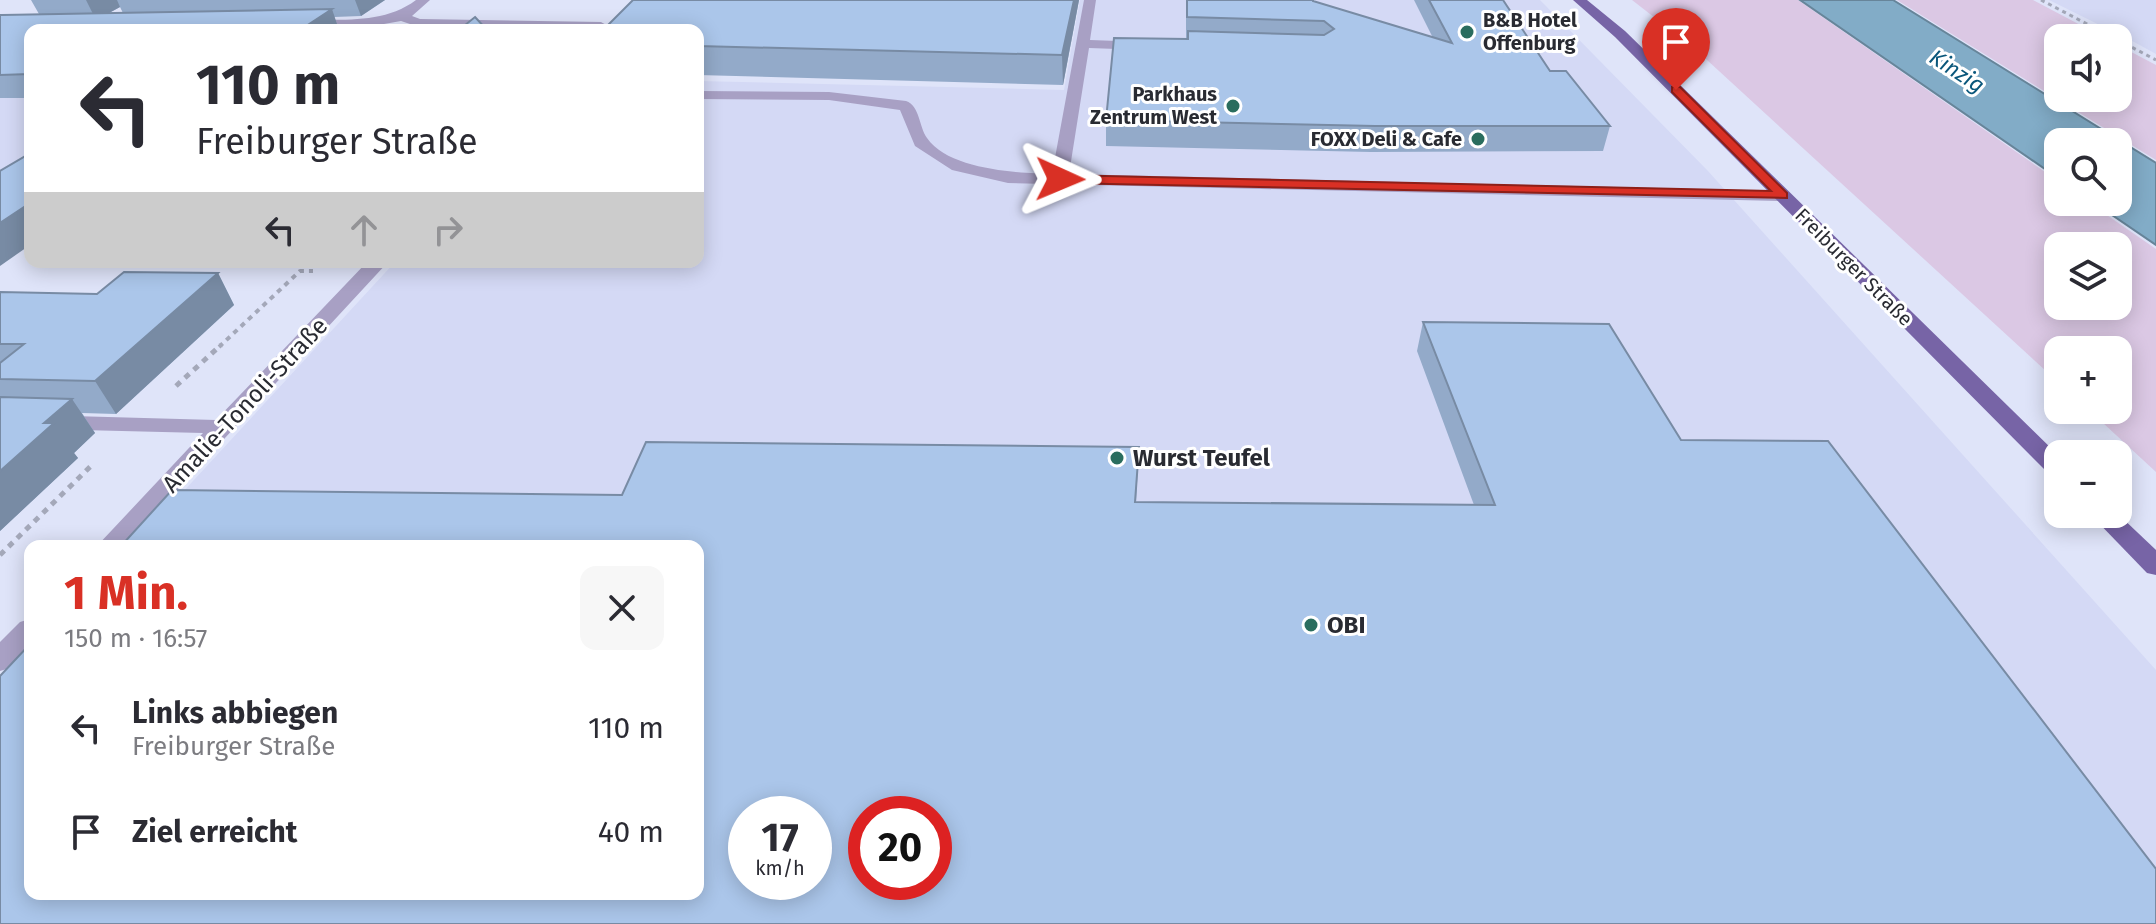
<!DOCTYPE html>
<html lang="de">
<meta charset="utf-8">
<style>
body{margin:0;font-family:"Fira Sans",sans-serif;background:#f7f7f7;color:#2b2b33;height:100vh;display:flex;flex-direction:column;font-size:30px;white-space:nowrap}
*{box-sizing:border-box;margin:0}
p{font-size:26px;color:#7c7c81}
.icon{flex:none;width:44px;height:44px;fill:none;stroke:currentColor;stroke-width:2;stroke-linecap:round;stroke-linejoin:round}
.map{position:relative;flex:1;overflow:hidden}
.details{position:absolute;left:24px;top:540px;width:680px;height:360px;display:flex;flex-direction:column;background:#fff;border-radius:16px;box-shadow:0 4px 20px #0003}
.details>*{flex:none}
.guide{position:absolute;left:24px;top:24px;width:680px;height:244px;border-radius:16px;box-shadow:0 4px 20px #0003;background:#fff;color:#2b2b33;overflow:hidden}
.buttons{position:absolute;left:2044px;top:24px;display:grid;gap:16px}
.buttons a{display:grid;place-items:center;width:88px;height:88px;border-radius:16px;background:#fff;box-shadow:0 4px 20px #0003;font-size:40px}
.speed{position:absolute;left:728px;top:796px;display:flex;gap:16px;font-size:40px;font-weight:700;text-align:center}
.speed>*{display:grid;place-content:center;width:104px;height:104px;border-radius:50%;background:#fff;box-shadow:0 4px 20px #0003;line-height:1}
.speed small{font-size:20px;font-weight:400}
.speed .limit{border:12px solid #d22;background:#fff;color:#111}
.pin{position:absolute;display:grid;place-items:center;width:68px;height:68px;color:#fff;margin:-82px -34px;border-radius:50% 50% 50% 0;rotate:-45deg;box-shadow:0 0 8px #0007}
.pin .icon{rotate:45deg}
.me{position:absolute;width:88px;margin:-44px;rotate:91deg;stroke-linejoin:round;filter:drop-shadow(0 0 6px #0008)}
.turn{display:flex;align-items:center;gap:28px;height:168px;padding:0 40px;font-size:36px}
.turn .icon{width:104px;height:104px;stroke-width:2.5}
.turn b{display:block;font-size:56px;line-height:68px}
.lanes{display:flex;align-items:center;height:76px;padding:0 40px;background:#0003;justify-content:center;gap:40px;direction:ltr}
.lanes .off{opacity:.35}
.round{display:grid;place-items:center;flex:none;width:84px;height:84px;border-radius:16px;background:#f7f7f7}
.summary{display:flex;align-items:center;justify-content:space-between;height:136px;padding:0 40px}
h1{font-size:48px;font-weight:700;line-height:60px;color:#d93025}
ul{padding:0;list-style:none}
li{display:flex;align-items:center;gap:24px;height:104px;padding:0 40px}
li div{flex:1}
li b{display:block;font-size:30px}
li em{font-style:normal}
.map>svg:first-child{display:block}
.built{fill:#d4d9f5;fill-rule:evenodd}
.green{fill:#dbc8e4;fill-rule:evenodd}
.water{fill:#82acc7;stroke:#67859a;stroke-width:2}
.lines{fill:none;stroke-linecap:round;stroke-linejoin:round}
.path-far2{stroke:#a4a8b9;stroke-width:3;stroke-dasharray:4 4;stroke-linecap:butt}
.path-far1{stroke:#a4a8b9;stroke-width:4;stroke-dasharray:5 5;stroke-linecap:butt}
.path{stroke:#a4a8b9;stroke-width:5;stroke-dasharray:6 6;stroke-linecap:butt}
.minor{fill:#a8a0c4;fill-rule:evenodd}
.major{fill:#7764a6;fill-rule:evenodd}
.wall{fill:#93aac9;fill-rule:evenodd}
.shaded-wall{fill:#788ba4}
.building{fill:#abc6ea;stroke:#788ba4;stroke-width:2;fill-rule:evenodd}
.route{fill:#d93025;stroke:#8d1f18;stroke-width:2}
.poi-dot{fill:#2a6d5e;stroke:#fff;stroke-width:3}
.labels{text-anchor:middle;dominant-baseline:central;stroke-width:6;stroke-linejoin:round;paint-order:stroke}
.far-poi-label{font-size:20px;font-weight:bold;fill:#292b32;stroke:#fff;text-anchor:end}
.far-street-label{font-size:20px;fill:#292b32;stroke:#fff}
.far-water-label{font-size:22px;font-style:italic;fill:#0a577b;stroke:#fff}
.street-label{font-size:24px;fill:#292b32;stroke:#fff}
.poi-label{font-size:24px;font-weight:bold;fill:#292b32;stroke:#fff;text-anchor:start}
</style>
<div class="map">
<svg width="2156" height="924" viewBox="0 0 2156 924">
<rect width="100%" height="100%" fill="#dfe4f9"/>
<!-- built -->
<g class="built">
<path d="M1080 0H1540L1708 171 2156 670V924H0V688L30 894H698V546H133L395 262H698V81L1064 90ZM746 814H814V882H746ZM866 814H934V882H866Z"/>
<polygon points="2049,0 2156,0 2156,54 2136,43"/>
<polygon points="0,84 30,84 30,160 0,178"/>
</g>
<!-- green -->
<g class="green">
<path d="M1632 0H1798L2058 181V202H2088L2156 249V472L2089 410H2118V350H2058V382L1695 49ZM2058 246H2118V306H2058Z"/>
<polygon points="1897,0 2033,0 2105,38 2058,38 2058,98 2118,98 2118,45 2156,65 2156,160"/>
</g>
<!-- water -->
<polygon class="water" points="1800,0 1893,0 2156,163 2156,245 2093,202 2118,202 2118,142 2058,142 2058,178"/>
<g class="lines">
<!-- path-far2 -->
<g class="path-far2">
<polyline points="2041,0 2114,38"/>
<polyline points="2118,40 2156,60"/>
</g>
<!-- path-far1 -->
<polyline class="path-far1" points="219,347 300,271 313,271"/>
<!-- path -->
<g class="path">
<polyline points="176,386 221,345"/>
<polyline points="0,555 93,464"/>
</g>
<!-- minor -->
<g class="minor">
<path d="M416 0H430L412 16 420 19 601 22 608 26 601 30 419 27 401 21 367 27 305 28 298 24 305 20C344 19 384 24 416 0Z"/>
<path d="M1084 0H1096L1090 40 1145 42 1152 46 1145 50 1089 48 1069 174 1782 191 1791 196 1782 201 1008 183 952 170 915 146 900 110 829 100 698 99V91L829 92 906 101C920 106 919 127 927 138 949 170 1018 173 1052 174Z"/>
<polygon points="367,262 388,262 125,546 97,546 203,433 0,428 0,414 216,420"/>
<polygon points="30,619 30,647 10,668 0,671 0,642 20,622"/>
</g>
<!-- major -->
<g class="major">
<polygon points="1573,0 1587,0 1625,31 2058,455 2058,477 2049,474 1615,37"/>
<polygon points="2090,514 2118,514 2156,550 2156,575 2147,573"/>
</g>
</g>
<!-- wall -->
<g class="wall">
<path d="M31 0H385L361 16 334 17 339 30H30V98H0V15L39 14ZM120 7 123 13H109Z"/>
<polygon points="633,0 1079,0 1063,85 698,75 698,30"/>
<polygon points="1186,0 1313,0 1313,1 1433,38 1414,0 1503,0 1550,71 1610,126 1603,151 1371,152 1106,146 1106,120 1186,39"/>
<polygon points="218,273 234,305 116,414 82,413 95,433 74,453 78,458 0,531 0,292 97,294"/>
<polygon points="1423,322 1681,440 2156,869 622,495 1139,447 1136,502 1474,505 1417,351"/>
</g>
<!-- shaded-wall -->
<g class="shaded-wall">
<polygon points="86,0 117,0 120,7 96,20"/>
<polygon points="355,0 385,0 361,16"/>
<polygon points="1074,0 1079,0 1063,85 1062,55"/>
<polygon points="332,9 339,30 300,30"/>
<polygon points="30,203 30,245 0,266 0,223"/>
<polygon points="218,273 234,305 116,414 95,381"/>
<polygon points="72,399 95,433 74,453 78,458 0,531 0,471 44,423"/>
</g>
<!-- building -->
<g class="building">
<polygon points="633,0 1074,0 1062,55 698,46 698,30 603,30"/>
<polygon points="1187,0 1313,0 1313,1 1452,43 1429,0 1503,0 1550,71 1566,71 1610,126 1375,126 1106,120 1114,38 1188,39 1188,31 1324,35 1334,29 1324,21 1187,17"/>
<polygon points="332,9 300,30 30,30 30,74 0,75 0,15 2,15"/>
<polygon points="475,17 487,30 459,30"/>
<polygon points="29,154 30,156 30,203 0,223 0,171"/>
<polygon points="124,272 218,273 95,381 0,379 0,363 24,344 0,344 0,292 97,294"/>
<path d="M1423 322 1609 324 1681 440 1828 441 2156 869V924H0V676L30 644V894H698V546H121L172 490 622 495 646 442 1139 447 1135 502 1495 505ZM746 814H814V882H746ZM866 814H934V882H866Z"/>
<polygon points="0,397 72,399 44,423 54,423 0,471"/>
</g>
<!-- route -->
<polygon class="route" points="1672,87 1680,87 1787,193 1787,198 1060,183 1054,179 1060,175 1771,191 1672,92"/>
<!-- markers -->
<g class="poi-dot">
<circle cx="1467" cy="32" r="8"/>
<circle cx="1233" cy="106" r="8"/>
<circle cx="1478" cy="139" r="8"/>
<circle cx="1117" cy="458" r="8"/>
<circle cx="1311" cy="625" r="8"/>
</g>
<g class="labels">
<!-- far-poi labels -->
<g class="far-poi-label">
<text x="1483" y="20" text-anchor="start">B&amp;B Hotel<tspan x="1483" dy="23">Offenburg</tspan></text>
<text x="1217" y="94">Parkhaus<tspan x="1217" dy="23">Zentrum West</tspan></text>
<text x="1462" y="139">FOXX Deli &amp; Cafe</text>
</g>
<!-- far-street labels -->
<g class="far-street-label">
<text transform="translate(1854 267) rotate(45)">Freiburger Straße</text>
</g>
<!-- far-water labels -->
<g class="far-water-label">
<text transform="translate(1957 71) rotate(33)">Kinzig</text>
</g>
<!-- street labels -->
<g class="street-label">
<text transform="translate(245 405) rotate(-47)">Amalie-Tonoli-Straße</text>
</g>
<!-- poi labels -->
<g class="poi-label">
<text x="1133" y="458">Wurst Teufel</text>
<text x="1327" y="625">OBI</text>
</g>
</g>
</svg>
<div class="buttons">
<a><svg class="icon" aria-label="sound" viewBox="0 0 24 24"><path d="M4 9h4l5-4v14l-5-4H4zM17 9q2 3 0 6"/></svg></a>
<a><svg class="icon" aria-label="search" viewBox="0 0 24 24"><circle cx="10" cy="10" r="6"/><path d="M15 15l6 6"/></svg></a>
<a><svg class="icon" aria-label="layers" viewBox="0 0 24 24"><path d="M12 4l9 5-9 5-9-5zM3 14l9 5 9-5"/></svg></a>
<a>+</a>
<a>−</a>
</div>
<div class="speed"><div>17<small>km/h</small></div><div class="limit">20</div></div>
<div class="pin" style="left:1676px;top:90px;background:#d93025"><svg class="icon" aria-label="arrive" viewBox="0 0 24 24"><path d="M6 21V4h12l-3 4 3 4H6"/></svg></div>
<svg class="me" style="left:1060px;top:179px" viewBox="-20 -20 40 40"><path d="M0-17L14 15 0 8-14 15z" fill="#d93025" stroke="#fff" stroke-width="4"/></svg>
<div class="guide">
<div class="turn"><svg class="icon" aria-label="left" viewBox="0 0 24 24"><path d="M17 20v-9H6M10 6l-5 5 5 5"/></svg><div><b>110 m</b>Freiburger Straße</div></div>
<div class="lanes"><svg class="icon" aria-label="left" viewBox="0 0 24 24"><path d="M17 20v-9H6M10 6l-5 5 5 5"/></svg><svg class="icon off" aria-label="ahead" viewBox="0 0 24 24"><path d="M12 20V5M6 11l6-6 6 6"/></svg><svg class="icon off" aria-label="right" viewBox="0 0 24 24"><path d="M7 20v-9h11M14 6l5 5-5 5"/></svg></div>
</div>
<section class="details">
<div class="summary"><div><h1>1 Min.</h1><p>150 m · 16:57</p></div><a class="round"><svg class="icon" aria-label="close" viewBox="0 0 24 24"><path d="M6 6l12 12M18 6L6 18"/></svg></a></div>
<ul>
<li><svg class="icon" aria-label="left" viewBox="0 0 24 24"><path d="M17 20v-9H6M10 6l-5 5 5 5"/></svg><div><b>Links abbiegen</b><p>Freiburger Straße</p></div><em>110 m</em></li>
<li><svg class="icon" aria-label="arrive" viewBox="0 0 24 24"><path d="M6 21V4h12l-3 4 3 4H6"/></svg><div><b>Ziel erreicht</b></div><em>40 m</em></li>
</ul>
</section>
</div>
